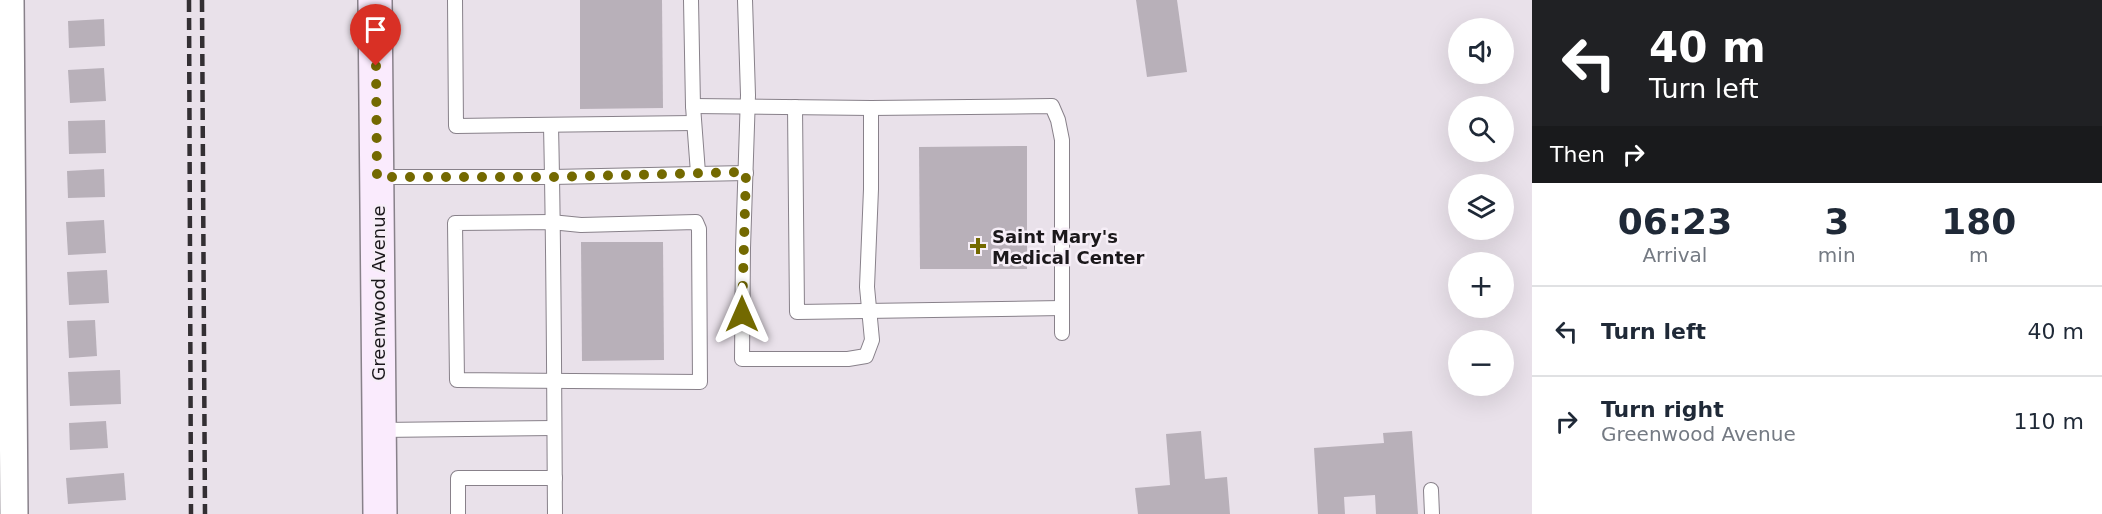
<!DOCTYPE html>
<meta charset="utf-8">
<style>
body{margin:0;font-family:"DejaVu Sans",sans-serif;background:#f2f2f3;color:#1f2937;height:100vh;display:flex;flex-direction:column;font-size:22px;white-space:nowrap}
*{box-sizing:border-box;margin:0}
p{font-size:20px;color:#747a83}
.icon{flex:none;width:33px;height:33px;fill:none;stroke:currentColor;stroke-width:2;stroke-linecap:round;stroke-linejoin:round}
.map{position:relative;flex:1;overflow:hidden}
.side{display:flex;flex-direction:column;background:#fff;width:570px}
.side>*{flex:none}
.banner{background:#202124;color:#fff;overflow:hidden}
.tools{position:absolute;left:1448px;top:18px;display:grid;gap:12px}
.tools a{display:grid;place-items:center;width:66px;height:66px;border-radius:50%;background:#fff;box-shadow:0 6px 24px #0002;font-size:30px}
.pin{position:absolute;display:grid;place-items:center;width:51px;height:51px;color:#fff;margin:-62px -26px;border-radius:50% 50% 50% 0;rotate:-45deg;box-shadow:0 0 6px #0007}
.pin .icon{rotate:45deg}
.me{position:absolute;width:66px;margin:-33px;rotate:0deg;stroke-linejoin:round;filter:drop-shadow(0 0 4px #0008)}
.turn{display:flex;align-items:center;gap:21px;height:126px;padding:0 18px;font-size:27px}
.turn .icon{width:78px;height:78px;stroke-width:2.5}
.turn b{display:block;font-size:42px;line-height:51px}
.then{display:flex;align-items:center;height:57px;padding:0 18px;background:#0003;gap:12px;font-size:22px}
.eta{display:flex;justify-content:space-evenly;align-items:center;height:102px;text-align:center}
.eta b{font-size:36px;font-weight:700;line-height:42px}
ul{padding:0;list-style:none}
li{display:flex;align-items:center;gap:18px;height:90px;padding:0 18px;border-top:2px solid #e0e1e3}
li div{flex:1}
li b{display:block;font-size:22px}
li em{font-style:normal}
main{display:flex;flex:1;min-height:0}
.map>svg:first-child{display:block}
.building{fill:#b8b0b9}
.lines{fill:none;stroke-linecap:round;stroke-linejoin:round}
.service-casing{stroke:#88818a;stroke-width:16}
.minor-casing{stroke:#88818a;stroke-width:30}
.secondary-casing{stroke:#88818a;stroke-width:36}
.service{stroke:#fff;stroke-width:14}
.minor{stroke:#fff;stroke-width:27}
.secondary{stroke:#faebfd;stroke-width:33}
.rail{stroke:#332f33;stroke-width:4.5;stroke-dasharray:12 6;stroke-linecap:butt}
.route{stroke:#736900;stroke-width:10;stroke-dasharray:0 18}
.poi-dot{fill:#736900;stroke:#f6eef7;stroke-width:2}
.labels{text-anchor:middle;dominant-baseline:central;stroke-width:5;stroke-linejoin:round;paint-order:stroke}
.poi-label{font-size:18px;font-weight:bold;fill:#1b181b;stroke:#f6eef7;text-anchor:start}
.street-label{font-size:18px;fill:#1b181b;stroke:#f6eef7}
</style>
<main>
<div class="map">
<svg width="1532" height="514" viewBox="0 0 1532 514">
<rect width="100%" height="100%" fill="#e9e1ea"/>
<!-- building -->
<g class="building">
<polygon points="580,0 662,0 663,108 580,109"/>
<polygon points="1136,0 1177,0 1187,72 1147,77"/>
<polygon points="104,19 105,46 69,48 68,21"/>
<polygon points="104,68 106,101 70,103 68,70"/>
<polygon points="105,120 106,153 69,154 68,121"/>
<polygon points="1027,146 1027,269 920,269 919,147"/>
<polygon points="104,169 105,197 68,198 67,171"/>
<polygon points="104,220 106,253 68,255 66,222"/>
<polygon points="581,242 663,242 664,360 582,361"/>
<polygon points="107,270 109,303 69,305 67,272"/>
<polygon points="95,320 97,356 69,358 67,321"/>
<polygon points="120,370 121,404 70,406 68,372"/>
<polygon points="106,421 108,448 70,450 69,423"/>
<polygon points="1201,431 1205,479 1227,477 1230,514 1138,514 1135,488 1170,485 1166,434"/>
<polygon points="1412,431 1418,514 1376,514 1375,495 1344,497 1345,514 1318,514 1314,448 1384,443 1383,433"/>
<polygon points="124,473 126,500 68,504 66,478"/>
</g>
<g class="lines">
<!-- service casing -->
<g class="service-casing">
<g id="service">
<polyline points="455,0 456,126 694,123"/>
<polyline points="691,0 693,106 698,173"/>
<polyline points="745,0 748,95 743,248 742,359 848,359 866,356 872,340 867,287 871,189 871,108"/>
<polyline points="693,106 871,108 1052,106 1058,120 1062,140 1062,333"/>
<polyline points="795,107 797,312 1062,308"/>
<path d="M551 126C554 255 554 384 555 514"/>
<polyline points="377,177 552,177 746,173"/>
<polygon points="551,222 581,225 696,222 699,229 700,382 457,380 455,223"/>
<polyline points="380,430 554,428"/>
<polyline points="1431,490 1432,514"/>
<polyline points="458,514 458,478 555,478"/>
</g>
</g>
<!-- minor casing -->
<g class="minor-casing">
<polyline id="minor" points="10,0 14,514"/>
</g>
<!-- secondary casing -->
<g class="secondary-casing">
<polyline id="secondary" points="375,0 380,514"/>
</g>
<!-- service -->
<use href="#service" class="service"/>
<!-- minor -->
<use href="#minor" class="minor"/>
<!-- secondary -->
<use href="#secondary" class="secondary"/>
<!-- rail -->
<g class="rail">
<polyline points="189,0 191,514"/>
<polyline points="202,0 205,514"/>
</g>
</g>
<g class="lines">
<!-- route -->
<polyline class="route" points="376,66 377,177 552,177 746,172 742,314"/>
</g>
<!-- markers -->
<path class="poi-dot" d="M975 237h6v6h6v6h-6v6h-6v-6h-6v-6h6z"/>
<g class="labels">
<!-- poi labels -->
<g class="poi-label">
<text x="992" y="236">Saint Mary's<tspan x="992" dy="21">Medical Center</tspan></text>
</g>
<!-- street labels -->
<g class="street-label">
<text transform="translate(378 293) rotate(-90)">Greenwood Avenue</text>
</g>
</g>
</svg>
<div class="tools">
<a><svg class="icon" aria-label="sound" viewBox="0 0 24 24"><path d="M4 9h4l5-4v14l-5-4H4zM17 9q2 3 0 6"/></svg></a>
<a><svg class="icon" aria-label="search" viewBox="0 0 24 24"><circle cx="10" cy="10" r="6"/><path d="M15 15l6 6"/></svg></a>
<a><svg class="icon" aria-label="layers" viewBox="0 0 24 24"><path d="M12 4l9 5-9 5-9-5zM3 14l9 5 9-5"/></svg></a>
<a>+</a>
<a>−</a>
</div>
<div class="pin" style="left:376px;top:66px;background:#d93025"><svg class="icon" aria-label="arrive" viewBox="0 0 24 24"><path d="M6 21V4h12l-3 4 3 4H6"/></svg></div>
<svg class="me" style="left:742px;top:314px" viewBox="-20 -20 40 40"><path d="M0-17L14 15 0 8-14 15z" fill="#736900" stroke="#fff" stroke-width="4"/></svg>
</div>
<section class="side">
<div class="banner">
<div class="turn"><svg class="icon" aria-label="left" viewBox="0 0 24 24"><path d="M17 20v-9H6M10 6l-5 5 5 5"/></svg><div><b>40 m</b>Turn left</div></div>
<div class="then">Then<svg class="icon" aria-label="right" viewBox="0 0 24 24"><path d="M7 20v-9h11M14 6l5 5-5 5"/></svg></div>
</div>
<div class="eta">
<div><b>06:23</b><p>Arrival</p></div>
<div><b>3</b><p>min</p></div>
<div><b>180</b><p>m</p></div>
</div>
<ul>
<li><svg class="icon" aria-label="left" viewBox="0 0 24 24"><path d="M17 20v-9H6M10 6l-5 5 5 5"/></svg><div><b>Turn left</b></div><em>40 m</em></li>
<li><svg class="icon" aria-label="right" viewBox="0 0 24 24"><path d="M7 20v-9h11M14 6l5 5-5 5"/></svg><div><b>Turn right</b><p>Greenwood Avenue</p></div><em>110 m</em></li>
</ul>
</section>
</main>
